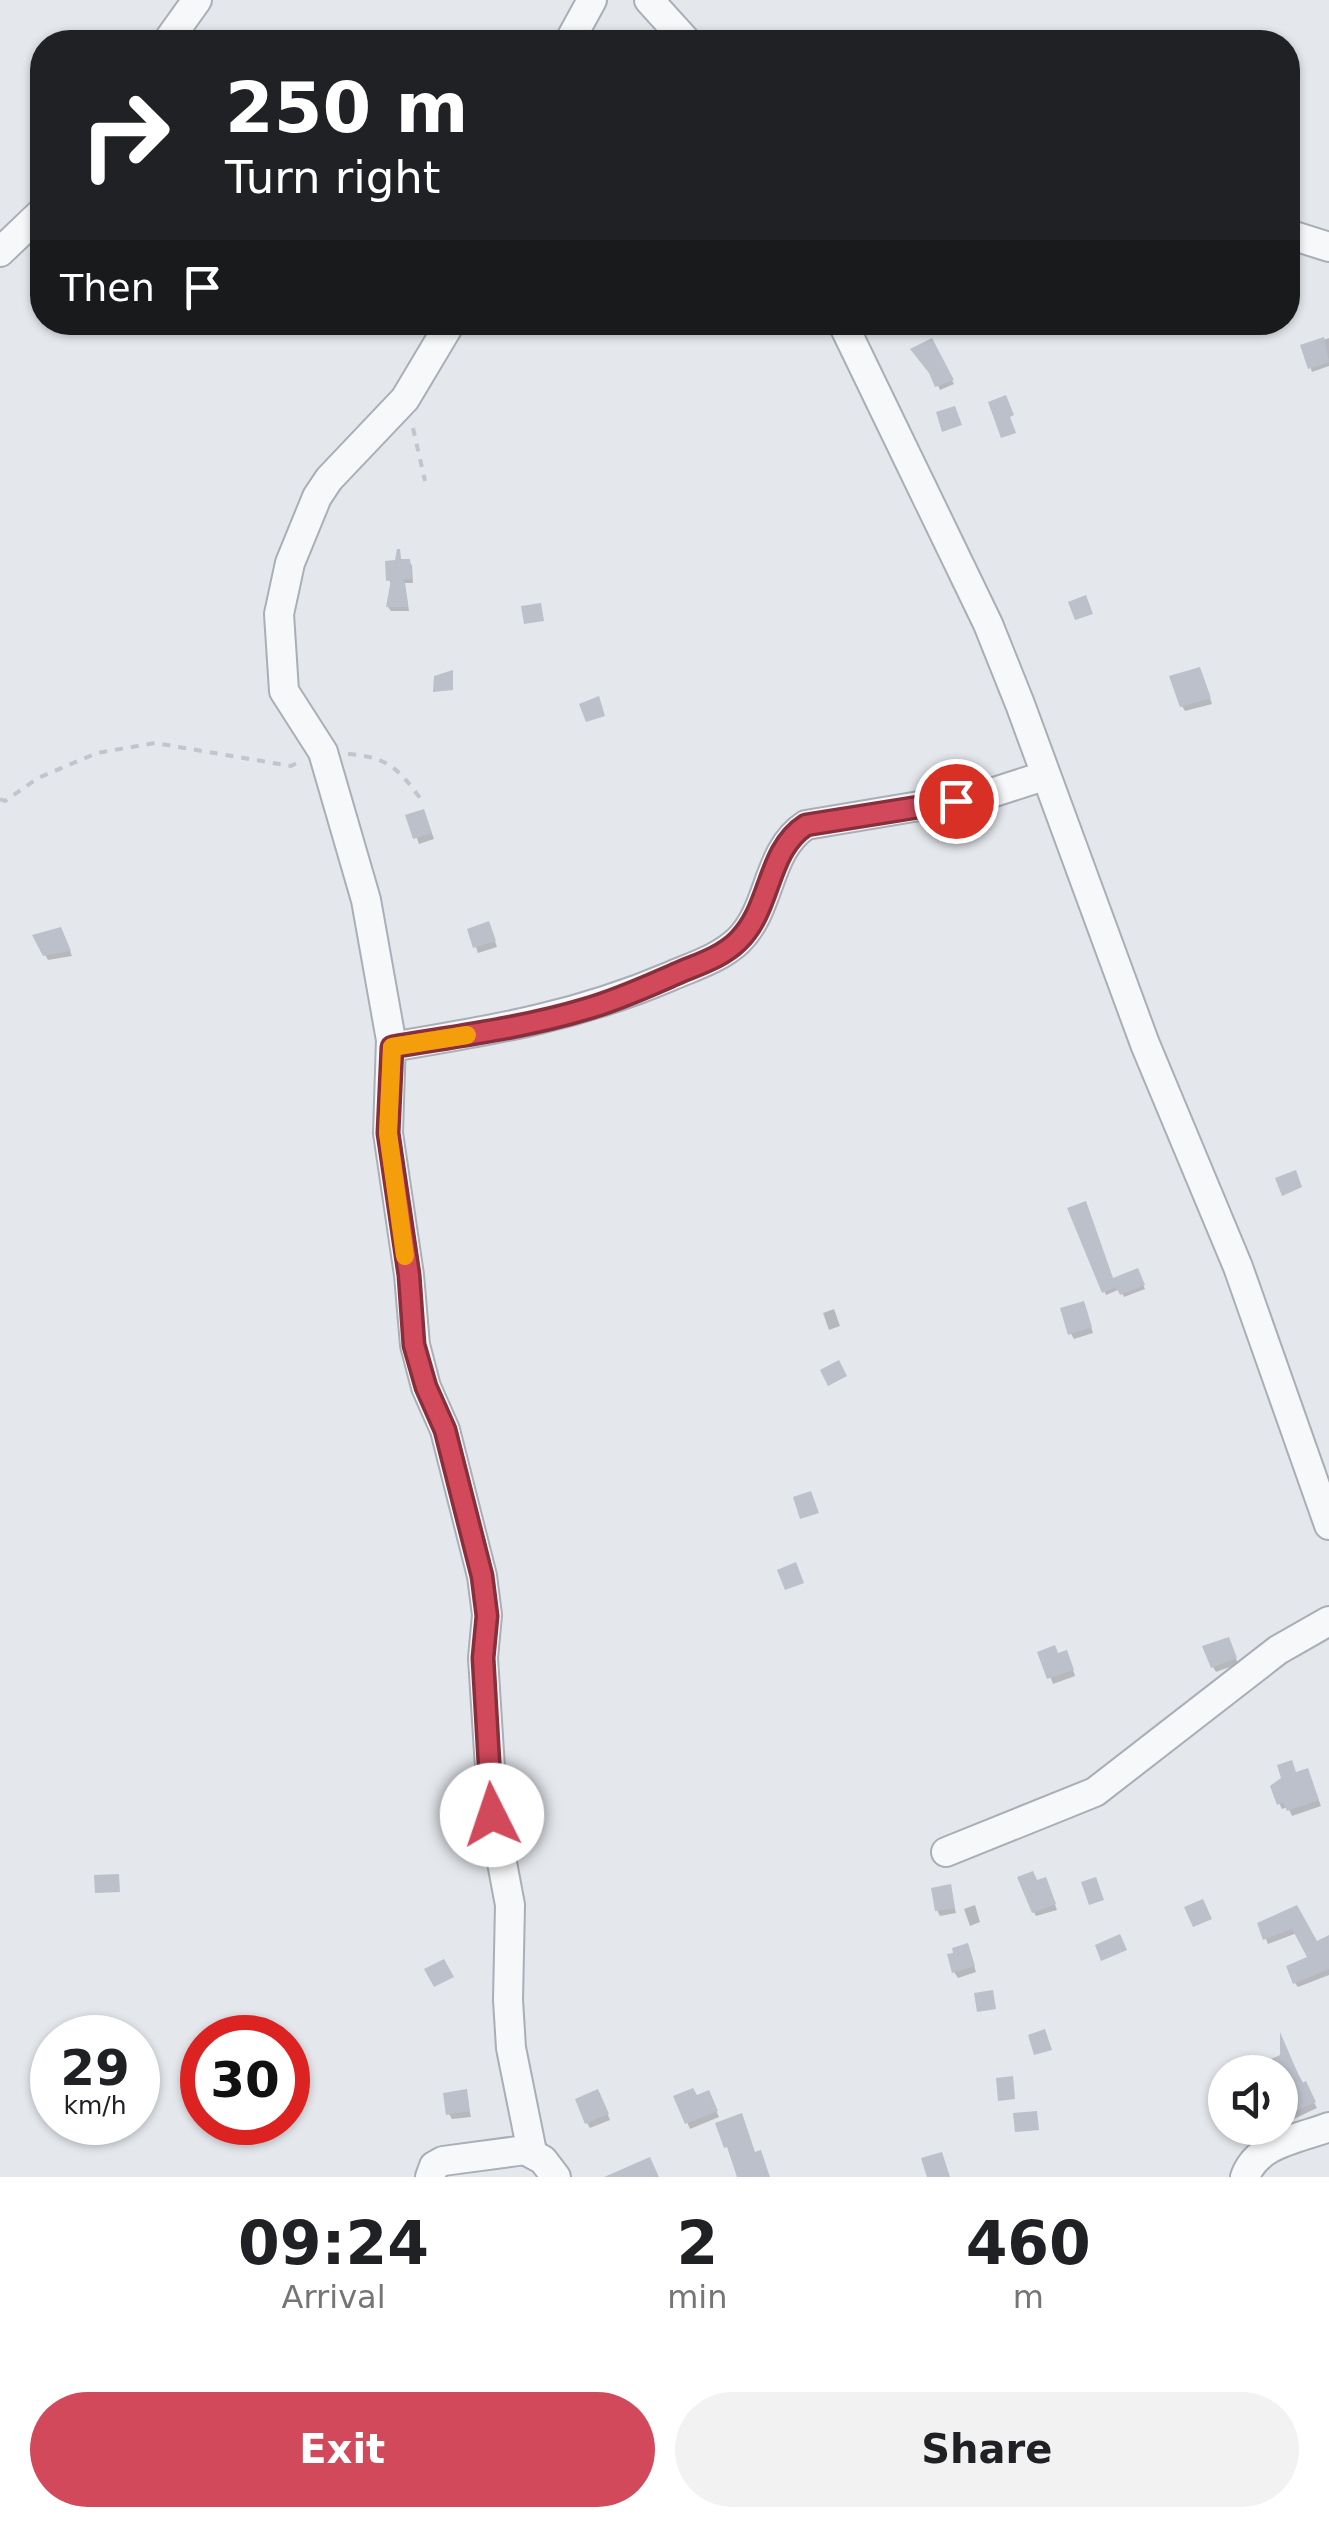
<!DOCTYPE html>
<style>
body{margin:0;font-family:"DejaVu Sans",sans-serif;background:#f2f2f2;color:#202124;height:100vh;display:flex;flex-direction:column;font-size:38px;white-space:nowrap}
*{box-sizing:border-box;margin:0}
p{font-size:32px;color:#757577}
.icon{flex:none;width:55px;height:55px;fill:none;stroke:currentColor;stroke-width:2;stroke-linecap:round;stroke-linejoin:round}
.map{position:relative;height:2177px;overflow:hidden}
.sheet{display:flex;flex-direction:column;background:#fff;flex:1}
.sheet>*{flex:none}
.banner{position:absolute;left:30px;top:30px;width:1270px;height:305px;border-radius:40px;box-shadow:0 2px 8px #0004;background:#202124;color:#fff;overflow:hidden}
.fabs{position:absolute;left:1208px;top:2055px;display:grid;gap:20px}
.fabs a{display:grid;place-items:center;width:90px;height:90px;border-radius:50%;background:#fff;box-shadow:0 2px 8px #0004;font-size:50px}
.speed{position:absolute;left:30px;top:2015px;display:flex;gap:20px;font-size:50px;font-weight:700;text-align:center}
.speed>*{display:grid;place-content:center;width:130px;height:130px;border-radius:50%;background:#fff;box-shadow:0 2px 8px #0004;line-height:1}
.speed small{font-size:25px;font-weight:400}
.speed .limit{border:15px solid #d22;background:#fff;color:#111}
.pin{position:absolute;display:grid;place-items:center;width:85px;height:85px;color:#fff;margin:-42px;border:5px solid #fff;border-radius:50%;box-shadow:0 2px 10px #0007}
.me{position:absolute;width:110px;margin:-55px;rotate:356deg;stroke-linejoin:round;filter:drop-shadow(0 0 8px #0008)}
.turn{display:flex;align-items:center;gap:35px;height:210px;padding:0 30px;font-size:45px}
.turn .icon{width:130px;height:130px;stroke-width:2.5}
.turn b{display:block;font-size:70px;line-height:85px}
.then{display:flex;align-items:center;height:95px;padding:0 30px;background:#0003;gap:20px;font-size:38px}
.eta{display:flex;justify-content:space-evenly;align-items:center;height:170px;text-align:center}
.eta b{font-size:60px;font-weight:600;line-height:70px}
.button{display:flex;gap:20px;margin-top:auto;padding:20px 30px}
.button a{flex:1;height:115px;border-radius:60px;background:#d1495b;color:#fff;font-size:40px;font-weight:600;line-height:115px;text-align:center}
.button a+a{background:#f2f2f2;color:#202124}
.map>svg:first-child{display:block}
.shadow{fill:#0003}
.building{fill:#bbc0ca}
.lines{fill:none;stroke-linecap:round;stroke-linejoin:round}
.minor-casing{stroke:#a9aeb7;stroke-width:32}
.path{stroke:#c2c5cb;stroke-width:4;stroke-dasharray:8 8;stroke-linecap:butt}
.minor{stroke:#f7f8fa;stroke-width:28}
.route-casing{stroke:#882f3b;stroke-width:25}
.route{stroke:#d1495b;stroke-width:18}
.slow{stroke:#f59e0b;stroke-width:18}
</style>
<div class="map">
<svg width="1329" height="2177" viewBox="0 0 1329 2177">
<rect width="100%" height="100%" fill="#e4e7ec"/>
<!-- shadow -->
<g class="shadow">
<polygon points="1329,338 1329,366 1312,372 1303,347"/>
<polygon points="931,341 954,384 940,390 933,375"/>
<polygon points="399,552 402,562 409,561 412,566 413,583 405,583 409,611 391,611 388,607 392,586 389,580"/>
<polygon points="1202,676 1212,704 1185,711 1182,706"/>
<polygon points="409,816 426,817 434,839 419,844"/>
<polygon points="470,930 491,930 497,947 478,953"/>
<polygon points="64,936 72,956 48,960 35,937"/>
<polygon points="1070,1210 1113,1281 1137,1271 1145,1289 1124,1297 1120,1289 1106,1295"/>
<polygon points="834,1309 840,1326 829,1330 823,1313"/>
<polygon points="1086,1310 1093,1333 1074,1339 1071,1334"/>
<polygon points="1231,1645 1238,1664 1216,1672 1213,1667"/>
<polygon points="1041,1653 1069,1658 1075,1676 1053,1684"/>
<polygon points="1296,1775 1310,1777 1321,1806 1292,1816 1288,1807 1282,1809 1279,1803"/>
<polygon points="1037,1883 1048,1885 1057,1910 1036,1916 1033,1911"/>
<polygon points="949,1887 956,1913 940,1916 937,1910"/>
<polygon points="975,1905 980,1922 970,1926 964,1909"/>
<polygon points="1296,1908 1316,1944 1329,1938 1329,1975 1298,1987 1295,1983 1310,1959 1297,1933 1268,1944 1260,1925"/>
<polygon points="970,1952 976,1972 958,1978 954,1972"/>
<polygon points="1287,2054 1317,2108 1281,2125 1280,2072 1268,2072 1265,2064"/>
<polygon points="465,2092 471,2117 452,2119 449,2114"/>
<polygon points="676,2097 711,2099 719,2117 690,2129"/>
<polygon points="601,2098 610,2120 590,2128 587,2123"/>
</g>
<!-- building -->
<g class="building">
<polygon points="1324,337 1329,362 1308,369 1300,345"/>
<polygon points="932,338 954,380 935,387 929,373 910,349"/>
<polygon points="1006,395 1014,415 1010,417 1016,433 1001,438 988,402"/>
<polygon points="955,406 962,425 942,432 936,412"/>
<polygon points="397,549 400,549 401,559 410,559 412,579 404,579 408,607 386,607 391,580 386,581 385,561 395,560"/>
<polygon points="1086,595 1093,614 1075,620 1068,602"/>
<polygon points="541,603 544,621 524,624 521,606"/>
<polygon points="1200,667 1211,698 1180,707 1169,676"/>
<polygon points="453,670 453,690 433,692 434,676"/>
<polygon points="599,696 605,716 586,722 579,704"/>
<polygon points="424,809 432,833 413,839 405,815"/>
<polygon points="489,921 496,941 473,948 467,929"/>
<polygon points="61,927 71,951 43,956 32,935"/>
<polygon points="1296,1170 1302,1187 1282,1196 1275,1178"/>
<polygon points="1086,1201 1113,1278 1138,1268 1145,1285 1120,1295 1116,1287 1102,1293 1067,1208"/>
<polygon points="1084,1301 1092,1327 1068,1335 1060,1308"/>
<polygon points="839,1360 847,1376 828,1386 820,1370"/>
<polygon points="811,1491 819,1513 800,1519 793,1497"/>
<polygon points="796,1562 804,1583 785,1590 777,1570"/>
<polygon points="1229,1637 1237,1658 1211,1668 1202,1646"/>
<polygon points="1055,1645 1058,1653 1067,1650 1074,1670 1047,1679 1037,1652"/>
<polygon points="1292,1760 1296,1772 1308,1768 1319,1800 1287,1811 1283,1802 1277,1805 1270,1786 1281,1778 1277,1765"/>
<polygon points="1033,1871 1037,1880 1046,1877 1056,1904 1032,1913 1017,1877"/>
<polygon points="119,1874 120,1892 95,1893 94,1875"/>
<polygon points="1096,1877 1104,1900 1089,1905 1081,1882"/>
<polygon points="951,1884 955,1908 935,1911 931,1888"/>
<polygon points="1203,1899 1212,1919 1193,1927 1184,1907"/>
<polygon points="1297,1905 1317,1941 1329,1935 1329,1969 1293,1984 1286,1966 1307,1957 1292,1929 1263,1940 1257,1923"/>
<polygon points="1120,1934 1127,1950 1101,1961 1095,1945"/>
<polygon points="968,1943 975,1966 952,1973 947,1954 953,1953 952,1948"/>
<polygon points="444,1959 454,1977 434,1987 424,1969"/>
<polygon points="993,1990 996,2009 977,2012 974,1993"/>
<polygon points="1045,2029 1052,2050 1034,2055 1028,2035"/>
<polygon points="1280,2032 1302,2083 1306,2081 1316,2102 1280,2118 1280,2072 1240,2072 1280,2055"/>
<polygon points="1013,2076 1015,2099 998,2101 996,2078"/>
<polygon points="693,2088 697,2095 709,2090 718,2111 685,2124 673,2096"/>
<polygon points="467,2089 470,2111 446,2115 443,2093"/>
<polygon points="598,2089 609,2114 585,2124 575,2099"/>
<polygon points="1037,2111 1039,2130 1015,2132 1013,2113"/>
<polygon points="742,2113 755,2152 761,2150 770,2177 737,2177 727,2147 724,2148 715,2123"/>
<polygon points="942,2152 950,2177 927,2177 921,2158"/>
<polygon points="650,2157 659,2177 604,2177"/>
</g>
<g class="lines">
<!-- minor casing -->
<g class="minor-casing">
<g id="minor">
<polyline points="649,0 687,42"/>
<polyline points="167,42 197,0"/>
<polyline points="569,42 592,0"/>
<polyline points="1288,234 1329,247"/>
<polyline points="0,252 42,212"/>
<polyline points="451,322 405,399 329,479 317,497 290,563 279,614 284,691 323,752 366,900 391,1040 388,1133 409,1275 415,1345 426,1387 445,1430 482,1576 487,1615 483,1658 493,1815 510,1905 508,2000 511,2048 532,2152"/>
<polyline points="842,322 988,624 1020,704 1145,1044 1238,1267 1329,1525"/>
<path d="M391 1047C493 1030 575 1017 671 976 694 966 720 958 738 941 772 908 766 851 806 825L985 795 1044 776"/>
<polyline points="946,1852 1095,1792 1278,1650 1329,1621"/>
<polyline points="430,2177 434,2166 443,2161 525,2150 543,2160 556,2177"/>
<path d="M1245 2177C1257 2143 1298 2139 1329 2127"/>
</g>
</g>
<!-- path -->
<g class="path">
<polyline points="413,428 425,481"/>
<path d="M348 754C387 757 398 768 420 798"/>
<polyline points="0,799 5,801 38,778 97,753 155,743 291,766 301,761"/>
</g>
<!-- minor -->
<use href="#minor" class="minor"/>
</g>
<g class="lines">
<!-- route casing -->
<g class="route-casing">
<path id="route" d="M492 1815 483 1658 487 1616 482 1576 445 1430 426 1387 414 1345 409 1275 388 1133 392 1047C457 1036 523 1028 586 1009 618 1000 648 986 678 973 699 964 722 957 738 941 772 908 766 851 806 825L956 801"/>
</g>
<!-- route -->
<use href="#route" class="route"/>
<!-- slow -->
<polyline class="slow" points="405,1256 388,1133 392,1047 467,1035"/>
</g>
</svg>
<div class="fabs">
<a><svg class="icon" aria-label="sound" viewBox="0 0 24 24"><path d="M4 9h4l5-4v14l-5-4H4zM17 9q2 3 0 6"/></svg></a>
</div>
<div class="speed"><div>29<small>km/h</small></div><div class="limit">30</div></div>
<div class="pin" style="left:956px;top:801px;background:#d93025"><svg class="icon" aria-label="arrive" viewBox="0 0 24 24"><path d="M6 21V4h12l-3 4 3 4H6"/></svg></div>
<svg class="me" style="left:492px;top:1815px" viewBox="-20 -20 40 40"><circle r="19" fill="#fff"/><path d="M0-13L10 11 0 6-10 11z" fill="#d1495b"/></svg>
<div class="banner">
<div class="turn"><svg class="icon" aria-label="right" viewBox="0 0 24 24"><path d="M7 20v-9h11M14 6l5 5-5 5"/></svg><div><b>250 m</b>Turn right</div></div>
<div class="then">Then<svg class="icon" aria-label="arrive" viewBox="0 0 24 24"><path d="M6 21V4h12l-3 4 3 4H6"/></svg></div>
</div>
</div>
<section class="sheet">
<div class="eta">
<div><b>09:24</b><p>Arrival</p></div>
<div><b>2</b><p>min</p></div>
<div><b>460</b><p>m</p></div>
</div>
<div class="button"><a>Exit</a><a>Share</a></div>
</section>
